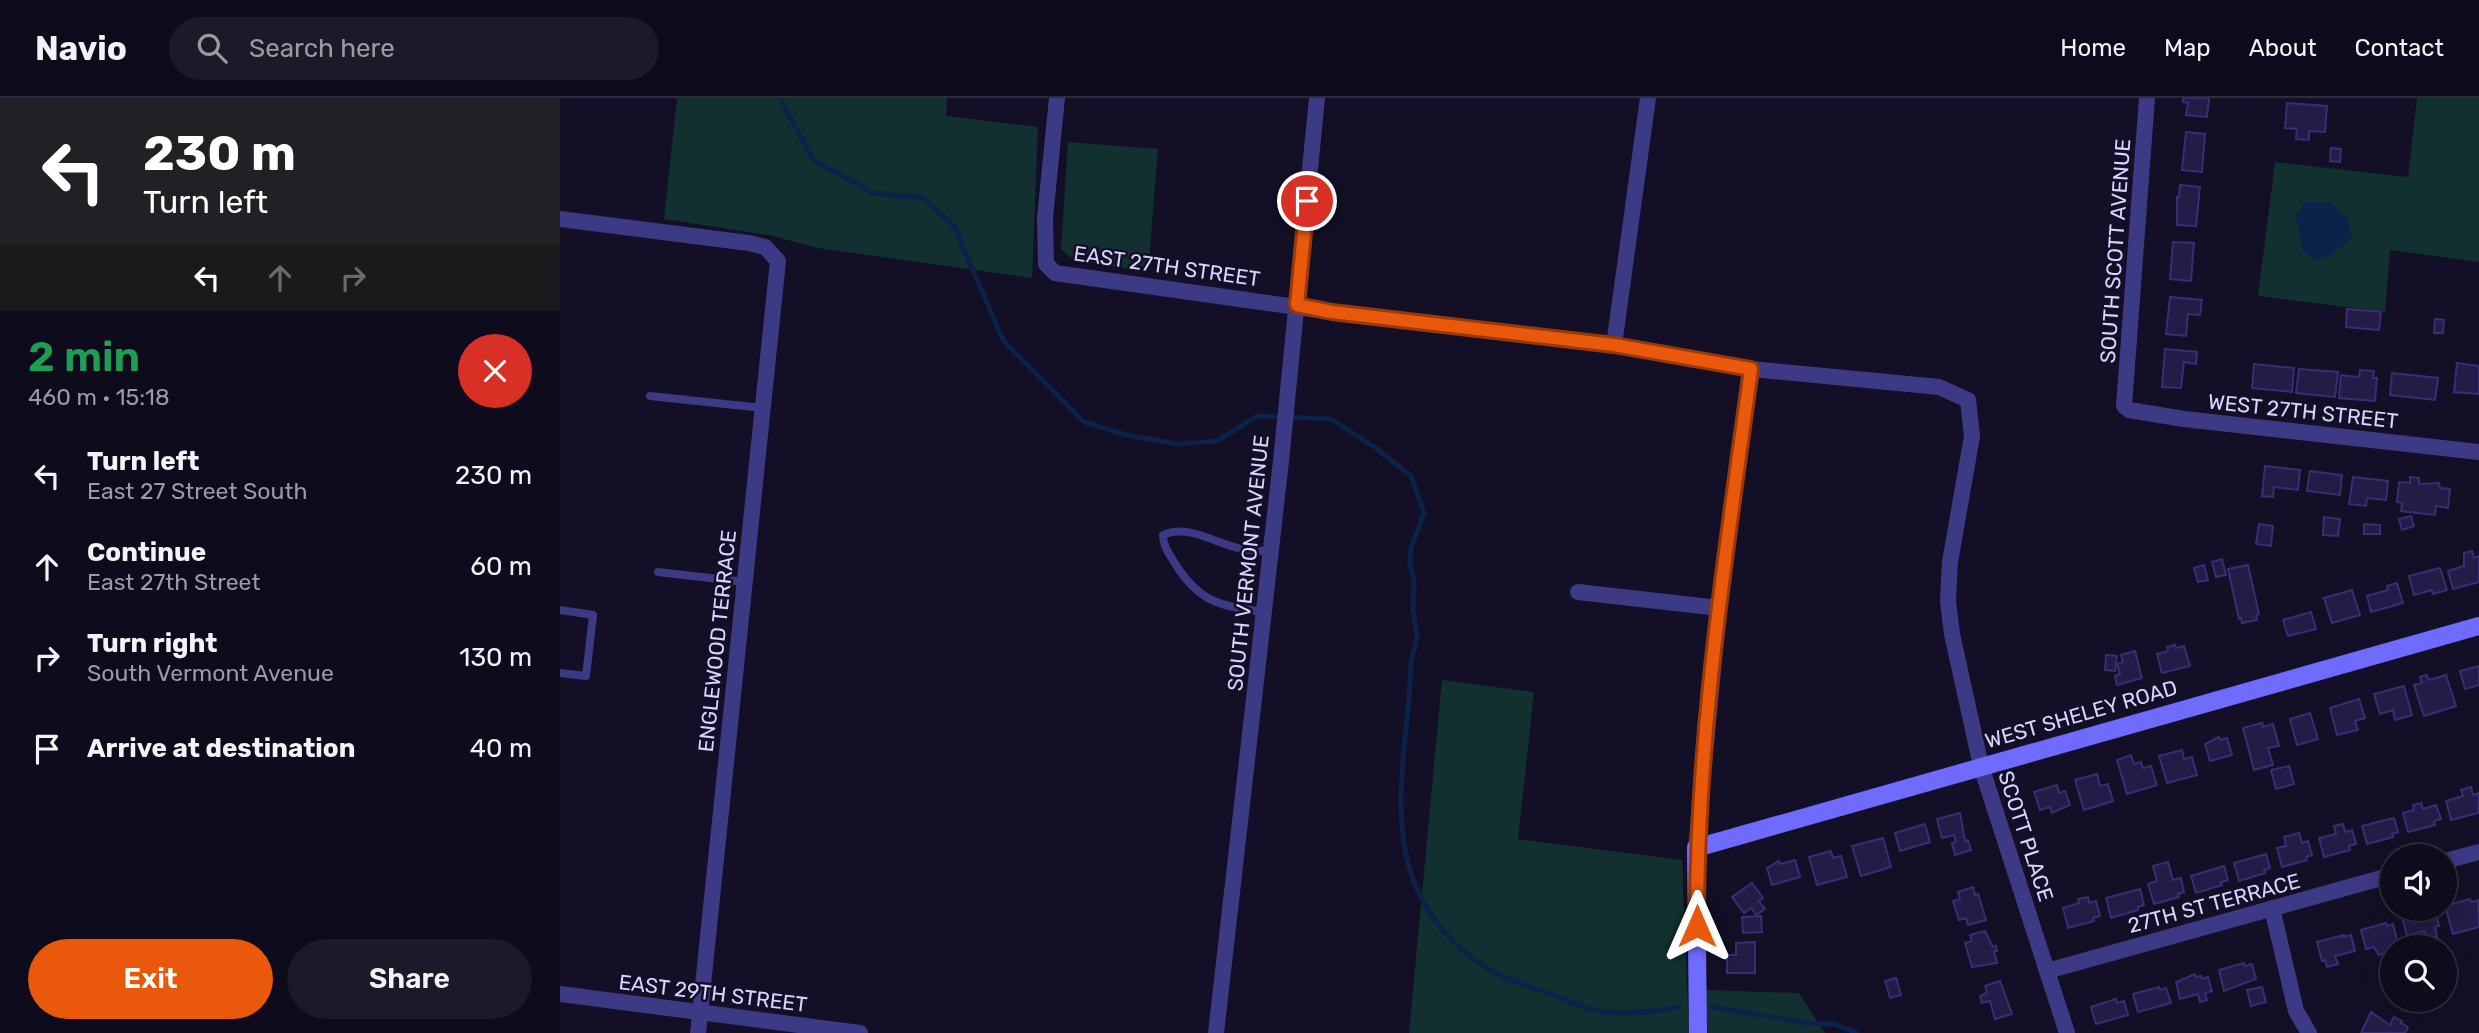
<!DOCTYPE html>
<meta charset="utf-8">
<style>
body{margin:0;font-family:Rubik,sans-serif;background:#1c1929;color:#f1f3f6;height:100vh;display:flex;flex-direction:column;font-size:26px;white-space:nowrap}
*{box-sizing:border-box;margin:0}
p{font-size:23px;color:#9b9ba3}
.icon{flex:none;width:38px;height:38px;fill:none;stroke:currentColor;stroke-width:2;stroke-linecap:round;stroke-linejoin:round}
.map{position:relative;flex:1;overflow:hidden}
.side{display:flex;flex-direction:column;background:#0e0b1c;width:560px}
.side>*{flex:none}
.hud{background:#202124;color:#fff;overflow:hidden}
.tools{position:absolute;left:1820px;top:746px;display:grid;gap:14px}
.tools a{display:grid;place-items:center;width:77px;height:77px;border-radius:50%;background:#0e0b1c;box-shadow:0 4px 18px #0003,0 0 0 2px #2e2b3b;font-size:35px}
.pin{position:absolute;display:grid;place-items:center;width:60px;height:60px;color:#fff;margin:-30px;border:4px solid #fff;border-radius:50%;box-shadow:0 2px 7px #0007}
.me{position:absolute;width:77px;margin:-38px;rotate:0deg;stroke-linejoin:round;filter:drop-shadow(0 0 5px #0008)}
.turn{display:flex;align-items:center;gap:24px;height:147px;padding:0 28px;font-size:32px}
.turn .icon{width:91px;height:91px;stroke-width:2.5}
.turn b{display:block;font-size:49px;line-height:60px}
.lanes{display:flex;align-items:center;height:66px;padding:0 28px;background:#0003;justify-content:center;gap:35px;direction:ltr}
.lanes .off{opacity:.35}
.round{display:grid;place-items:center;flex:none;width:74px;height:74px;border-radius:37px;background:#1c1929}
.headline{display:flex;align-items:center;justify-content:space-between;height:119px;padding:0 28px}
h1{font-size:42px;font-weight:600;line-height:52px;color:#1e9e55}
.button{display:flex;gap:14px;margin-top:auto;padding:14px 28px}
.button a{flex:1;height:80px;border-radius:42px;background:#ea580c;color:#fff;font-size:28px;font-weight:600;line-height:80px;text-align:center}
.button a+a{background:#1c1929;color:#f1f3f6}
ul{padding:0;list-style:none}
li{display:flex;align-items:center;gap:21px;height:91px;padding:0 28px}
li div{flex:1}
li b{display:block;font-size:26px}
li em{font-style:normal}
header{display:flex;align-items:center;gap:42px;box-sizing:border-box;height:98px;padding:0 35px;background:#0e0b1c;border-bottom:2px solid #2e2b3b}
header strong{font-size:33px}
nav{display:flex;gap:38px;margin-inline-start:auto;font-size:24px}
.search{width:490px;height:63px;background:#1c1929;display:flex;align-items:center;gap:18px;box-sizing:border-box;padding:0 24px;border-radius:38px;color:#9b9ba3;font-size:26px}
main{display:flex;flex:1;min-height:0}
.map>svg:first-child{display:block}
.green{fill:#12302f}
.water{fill:#0c2248}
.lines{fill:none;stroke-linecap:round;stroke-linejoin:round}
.stream{stroke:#0c2248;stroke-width:5}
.building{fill:#241b47;stroke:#3b2d73;stroke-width:2}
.lane{stroke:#3d3a85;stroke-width:8}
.street{stroke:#3d3a85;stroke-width:16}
.secondary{stroke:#6f6bff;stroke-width:18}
.route-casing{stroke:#983908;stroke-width:18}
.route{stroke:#ea580c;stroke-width:12}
.labels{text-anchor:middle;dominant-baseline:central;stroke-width:5;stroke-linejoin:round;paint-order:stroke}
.street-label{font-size:21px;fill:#d9d4ff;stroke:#130f26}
</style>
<header>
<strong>Navio</strong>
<div class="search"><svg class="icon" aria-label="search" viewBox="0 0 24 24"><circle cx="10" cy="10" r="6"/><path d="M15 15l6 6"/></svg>Search here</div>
<nav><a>Home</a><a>Map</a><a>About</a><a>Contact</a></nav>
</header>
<main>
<section class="side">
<div class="hud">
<div class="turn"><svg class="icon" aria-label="left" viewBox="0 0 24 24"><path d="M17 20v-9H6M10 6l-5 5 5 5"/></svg><div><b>230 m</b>Turn left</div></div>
<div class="lanes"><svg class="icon" aria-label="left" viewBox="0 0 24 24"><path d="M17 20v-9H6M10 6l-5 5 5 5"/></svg><svg class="icon off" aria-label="ahead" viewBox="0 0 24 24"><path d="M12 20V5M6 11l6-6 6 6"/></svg><svg class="icon off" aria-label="right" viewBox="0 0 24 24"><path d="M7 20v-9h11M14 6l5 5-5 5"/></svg></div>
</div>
<div class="headline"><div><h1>2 min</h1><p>460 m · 15:18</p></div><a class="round" style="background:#d93025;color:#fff"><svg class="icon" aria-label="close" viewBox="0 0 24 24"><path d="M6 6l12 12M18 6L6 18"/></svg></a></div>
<ul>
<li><svg class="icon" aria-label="left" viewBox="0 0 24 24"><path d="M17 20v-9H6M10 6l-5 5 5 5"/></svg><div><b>Turn left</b><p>East 27 Street South</p></div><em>230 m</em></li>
<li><svg class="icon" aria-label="ahead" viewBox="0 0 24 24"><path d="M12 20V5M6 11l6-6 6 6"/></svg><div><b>Continue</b><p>East 27th Street</p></div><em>60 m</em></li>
<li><svg class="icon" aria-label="right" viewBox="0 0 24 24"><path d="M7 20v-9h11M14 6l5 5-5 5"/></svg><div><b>Turn right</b><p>South Vermont Avenue</p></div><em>130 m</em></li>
<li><svg class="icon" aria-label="arrive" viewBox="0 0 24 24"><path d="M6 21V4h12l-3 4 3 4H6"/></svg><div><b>Arrive at destination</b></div><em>40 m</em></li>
</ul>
<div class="button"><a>Exit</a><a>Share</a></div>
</section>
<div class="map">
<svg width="1919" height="935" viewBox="0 0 1919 935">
<rect width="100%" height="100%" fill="#130f26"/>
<!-- green -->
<g class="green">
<polygon points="117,0 387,0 386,18 478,29 472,180 257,150 213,138 104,121"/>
<polygon points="1857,0 1919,0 1919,164 1830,152 1825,214 1698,198 1715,64 1848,79"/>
<polygon points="508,44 598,51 588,174 514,162 501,151"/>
<polygon points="882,582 974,594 958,741 1122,762 1129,935 849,935"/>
<polygon points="1146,892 1239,895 1265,935 1146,935"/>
</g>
<!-- water -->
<polygon class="water" points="1745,104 1770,104 1787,120 1792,141 1772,156 1755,162 1742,151 1736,117"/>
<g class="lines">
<!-- stream -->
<g class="stream">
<path d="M220 0 253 62 313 95 363 100 394 128 443 242 524 324 570 338 619 346 657 343 697 318 771 321 816 350 851 378 864 415 851 450 850 466 854 483 853 511 857 540 851 564C849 656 816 753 882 831 908 863 940 880 980 892 998 898 1016 908 1035 912 1062 918 1093 914 1119 909"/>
<polyline points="1151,909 1253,926 1275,926 1297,935"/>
</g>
</g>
<!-- building -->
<g class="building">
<polygon points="1623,0 1649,0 1647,19 1626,17 1628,5 1623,4"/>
<polygon points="1727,5 1767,8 1765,34 1749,33 1749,42 1736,41 1737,31 1725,30"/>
<polygon points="1626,34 1645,36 1642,74 1622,72"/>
<polygon points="1771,50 1781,51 1780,64 1770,63"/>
<polygon points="1620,87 1640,89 1636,128 1617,127 1617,99 1619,99"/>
<polygon points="1613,144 1634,145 1631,183 1610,181"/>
<polygon points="1610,199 1642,202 1640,217 1628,216 1626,238 1606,236"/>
<polygon points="1787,211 1821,214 1819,232 1786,229"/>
<polygon points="1875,221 1884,222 1883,235 1874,235"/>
<polygon points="1605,251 1637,254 1636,266 1624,264 1621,290 1602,289"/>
<polygon points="1897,265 1919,268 1919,296 1894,294"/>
<polygon points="1694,266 1734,270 1732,294 1692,290"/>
<polygon points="1739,271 1778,274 1775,299 1736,295"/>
<polygon points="1800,272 1814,273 1813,280 1817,280 1815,303 1779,300 1781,277 1799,279"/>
<polygon points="1832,275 1878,280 1875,302 1830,297"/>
<polygon points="1705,368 1740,372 1738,392 1714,389 1713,399 1702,398"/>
<polygon points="1750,373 1782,377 1780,397 1747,393"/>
<polygon points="1793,379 1828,383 1826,402 1807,400 1806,408 1789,406"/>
<polygon points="1850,379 1859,380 1859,386 1879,385 1880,390 1890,391 1888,410 1876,408 1875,417 1841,413 1842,405 1837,404 1839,384 1850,385"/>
<polygon points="1851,418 1854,428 1842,432 1839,421"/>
<polygon points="1764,419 1780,421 1778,438 1763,437"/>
<polygon points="1699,426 1713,428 1711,448 1696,446"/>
<polygon points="1804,426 1820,427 1820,436 1804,436"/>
<polygon points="1912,453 1914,460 1919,458 1919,484 1893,491 1888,473 1904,468 1904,455"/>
<polygon points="1662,461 1666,477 1656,479 1652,464"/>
<polygon points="1644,467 1648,482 1638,484 1634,470"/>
<polygon points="1688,467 1699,516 1696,517 1697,522 1682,525 1681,520 1679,521 1668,471"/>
<polygon points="1880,470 1887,492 1873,496 1872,492 1854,497 1849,478"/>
<polygon points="1837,485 1843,505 1811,514 1807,498 1828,492 1827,488"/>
<polygon points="1792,492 1800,517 1772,525 1764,500"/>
<polygon points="1751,514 1756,531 1728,538 1723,522"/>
<polygon points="1615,547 1616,550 1624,548 1630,568 1602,575 1597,556 1608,553 1607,549"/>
<polygon points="1575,553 1582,580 1557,587 1555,578 1560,576 1557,566 1563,564 1561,557"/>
<polygon points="1546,557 1557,558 1555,573 1545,572"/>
<polygon points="1919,568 1919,587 1905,591 1900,573"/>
<polygon points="1867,577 1869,582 1886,577 1896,608 1864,618 1854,587 1862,585 1860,579"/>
<polygon points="1844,588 1852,617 1835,622 1833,612 1820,616 1814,596"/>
<polygon points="1799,601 1805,620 1795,623 1798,632 1777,637 1770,610"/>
<polygon points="1750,615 1758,641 1737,647 1730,621"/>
<polygon points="1702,625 1703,629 1713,626 1719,648 1708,650 1713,667 1694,672 1683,630"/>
<polygon points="1659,639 1660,642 1667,640 1672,657 1650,663 1645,646"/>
<polygon points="1622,652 1624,661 1632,659 1637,677 1607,685 1599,658"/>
<polygon points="1571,657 1574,666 1581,664 1583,670 1591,668 1597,687 1567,696 1557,662"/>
<polygon points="1729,668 1734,686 1716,691 1711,672"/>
<polygon points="1537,676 1540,688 1548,686 1553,703 1524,712 1515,682"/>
<polygon points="1497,687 1499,695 1505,693 1510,707 1492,715 1490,709 1480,712 1474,694"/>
<polygon points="1911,689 1913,697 1919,695 1918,715 1891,722 1886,703 1903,698 1901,692"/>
<polygon points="1861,705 1863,711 1876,707 1881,721 1874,723 1875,727 1848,734 1843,715 1854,712 1853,707"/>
<polygon points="1400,715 1405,743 1408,742 1411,752 1395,757 1392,745 1396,744 1394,737 1382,740 1377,721"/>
<polygon points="1834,720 1838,734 1832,736 1833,739 1807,746 1802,728"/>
<polygon points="1365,726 1370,744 1340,753 1335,735"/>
<polygon points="1783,726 1785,734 1792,732 1796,746 1789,748 1790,752 1764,759 1759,740 1776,736 1774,728"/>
<polygon points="1739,735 1742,745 1748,743 1752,757 1746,759 1747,762 1722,769 1717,750 1726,748 1724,739"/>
<polygon points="1323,740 1331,769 1301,778 1292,748"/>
<polygon points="1271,753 1273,760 1281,758 1287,779 1257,787 1249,759"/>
<polygon points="1706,756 1710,770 1704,772 1705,775 1679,783 1674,765"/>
<polygon points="1235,762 1240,779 1212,787 1207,770 1219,763 1220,766"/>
<polygon points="1608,764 1613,782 1621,780 1624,794 1618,796 1619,799 1594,806 1588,786 1597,783 1593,768"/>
<polygon points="1664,768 1668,782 1661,784 1662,787 1636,795 1631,778"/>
<polygon points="1192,785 1203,800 1199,803 1205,811 1196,817 1191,810 1184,815 1172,799"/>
<polygon points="1413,789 1415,797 1418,796 1426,822 1408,827 1406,820 1399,822 1393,803 1400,801 1398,794"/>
<polygon points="1580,791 1584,807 1578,809 1578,812 1551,820 1546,800"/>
<polygon points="1528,799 1529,805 1536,803 1540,818 1533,820 1534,823 1508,830 1503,810 1519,805 1518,801"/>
<polygon points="1910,801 1911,804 1918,802 1919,829 1893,836 1885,808"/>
<polygon points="1860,813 1860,815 1868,813 1869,817 1876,815 1879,828 1875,829 1877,839 1866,841 1864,833 1847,838 1842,819"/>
<polygon points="1201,818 1202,834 1183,835 1182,819"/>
<polygon points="1826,825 1827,828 1833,826 1839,849 1832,849 1832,853 1819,857 1814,849 1806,851 1801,832"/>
<polygon points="1425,833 1433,849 1436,848 1437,853 1434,853 1437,865 1412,869 1405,845 1412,843 1410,837"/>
<polygon points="1784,837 1784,839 1791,837 1795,853 1775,858 1778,866 1767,869 1765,862 1762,863 1757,844"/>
<polygon points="1195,844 1195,875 1167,875 1167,857 1176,857 1176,845"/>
<polygon points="1684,865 1685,868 1692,866 1696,881 1664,893 1659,872"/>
<polygon points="1635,876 1636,879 1641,878 1642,881 1648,879 1652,893 1645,895 1647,902 1640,904 1638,896 1620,901 1616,884"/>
<polygon points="1336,880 1341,897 1330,900 1325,883"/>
<polygon points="1440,883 1452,916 1435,921 1430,903 1422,905 1420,898 1427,895 1425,888"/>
<polygon points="1599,889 1600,892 1606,890 1611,905 1578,914 1573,896"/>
<polygon points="1702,889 1706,904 1691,908 1687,892"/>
<polygon points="1556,901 1557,905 1564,903 1568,917 1536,926 1531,909"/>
<polygon points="1811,914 1830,927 1834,919 1842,923 1841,925 1848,929 1845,935 1801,935"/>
</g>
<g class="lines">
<!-- lane -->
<g class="lane">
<polyline points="90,298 203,310"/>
<polyline points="98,474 185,484"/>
<polyline points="0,512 33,517 26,578 0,575"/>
<path d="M704 514C661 508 640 505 616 467 610 457 603 449 603 437 628 425 658 447 683 451 692 453 702 453 711 453"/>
</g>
<!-- street -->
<g class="street">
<polyline points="497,0 485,120 486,166 495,175 772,214 1054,247 1191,271 1379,289 1408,302 1412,338 1390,464 1388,503 1392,536 1421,668 1507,935"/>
<polyline points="1587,0 1564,308 1569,312 1624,321 1919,354"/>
<polyline points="0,121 189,145 205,149 218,163 138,935"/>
<polyline points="1054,247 1088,0"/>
<polyline points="1018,494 1159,510"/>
<polyline points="1136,750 1159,510 1191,271"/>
<polyline points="1885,763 1919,754"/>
<polyline points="1712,810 1736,913 1749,935"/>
<polyline points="1487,873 1832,777"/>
<polyline points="0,896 300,935"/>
<polyline points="656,935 721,363 757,0"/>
</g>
<!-- secondary -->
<polyline class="secondary" points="1138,935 1136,750 1919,528"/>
</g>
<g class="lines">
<!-- route casing -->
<g class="route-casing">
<path id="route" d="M747 103 737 207 772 214 1054 247 1191 271C1166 455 1136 642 1137 828"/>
</g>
<!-- route -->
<use href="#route" class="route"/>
</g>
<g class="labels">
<!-- street labels -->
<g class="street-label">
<text transform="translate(1555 153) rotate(-86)">SOUTH SCOTT AVENUE</text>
<text transform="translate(607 168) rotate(8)">EAST 27TH STREET</text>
<text transform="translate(1743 313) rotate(6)">WEST 27TH STREET</text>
<text transform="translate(688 465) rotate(-84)">SOUTH VERMONT AVENUE</text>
<text transform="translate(157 543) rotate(-84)">ENGLEWOOD TERRACE</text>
<text transform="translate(1521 616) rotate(-16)">WEST SHELEY ROAD</text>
<text transform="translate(1466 738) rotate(72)">SCOTT PLACE</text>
<text transform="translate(1654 805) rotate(-15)">27TH ST TERRACE</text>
<text transform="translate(153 895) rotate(7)">EAST 29TH STREET</text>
</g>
</g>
</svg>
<div class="tools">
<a><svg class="icon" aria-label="sound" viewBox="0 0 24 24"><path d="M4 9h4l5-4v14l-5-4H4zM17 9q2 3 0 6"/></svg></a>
<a><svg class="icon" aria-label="search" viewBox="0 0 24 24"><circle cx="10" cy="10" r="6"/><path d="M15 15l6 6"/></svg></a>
</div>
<div class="pin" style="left:747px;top:103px;background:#d93025"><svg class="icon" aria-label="arrive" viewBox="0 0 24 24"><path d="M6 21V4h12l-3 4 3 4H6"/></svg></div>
<svg class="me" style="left:1137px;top:828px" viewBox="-20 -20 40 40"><path d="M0-17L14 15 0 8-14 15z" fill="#ea580c" stroke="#fff" stroke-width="4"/></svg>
</div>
</main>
